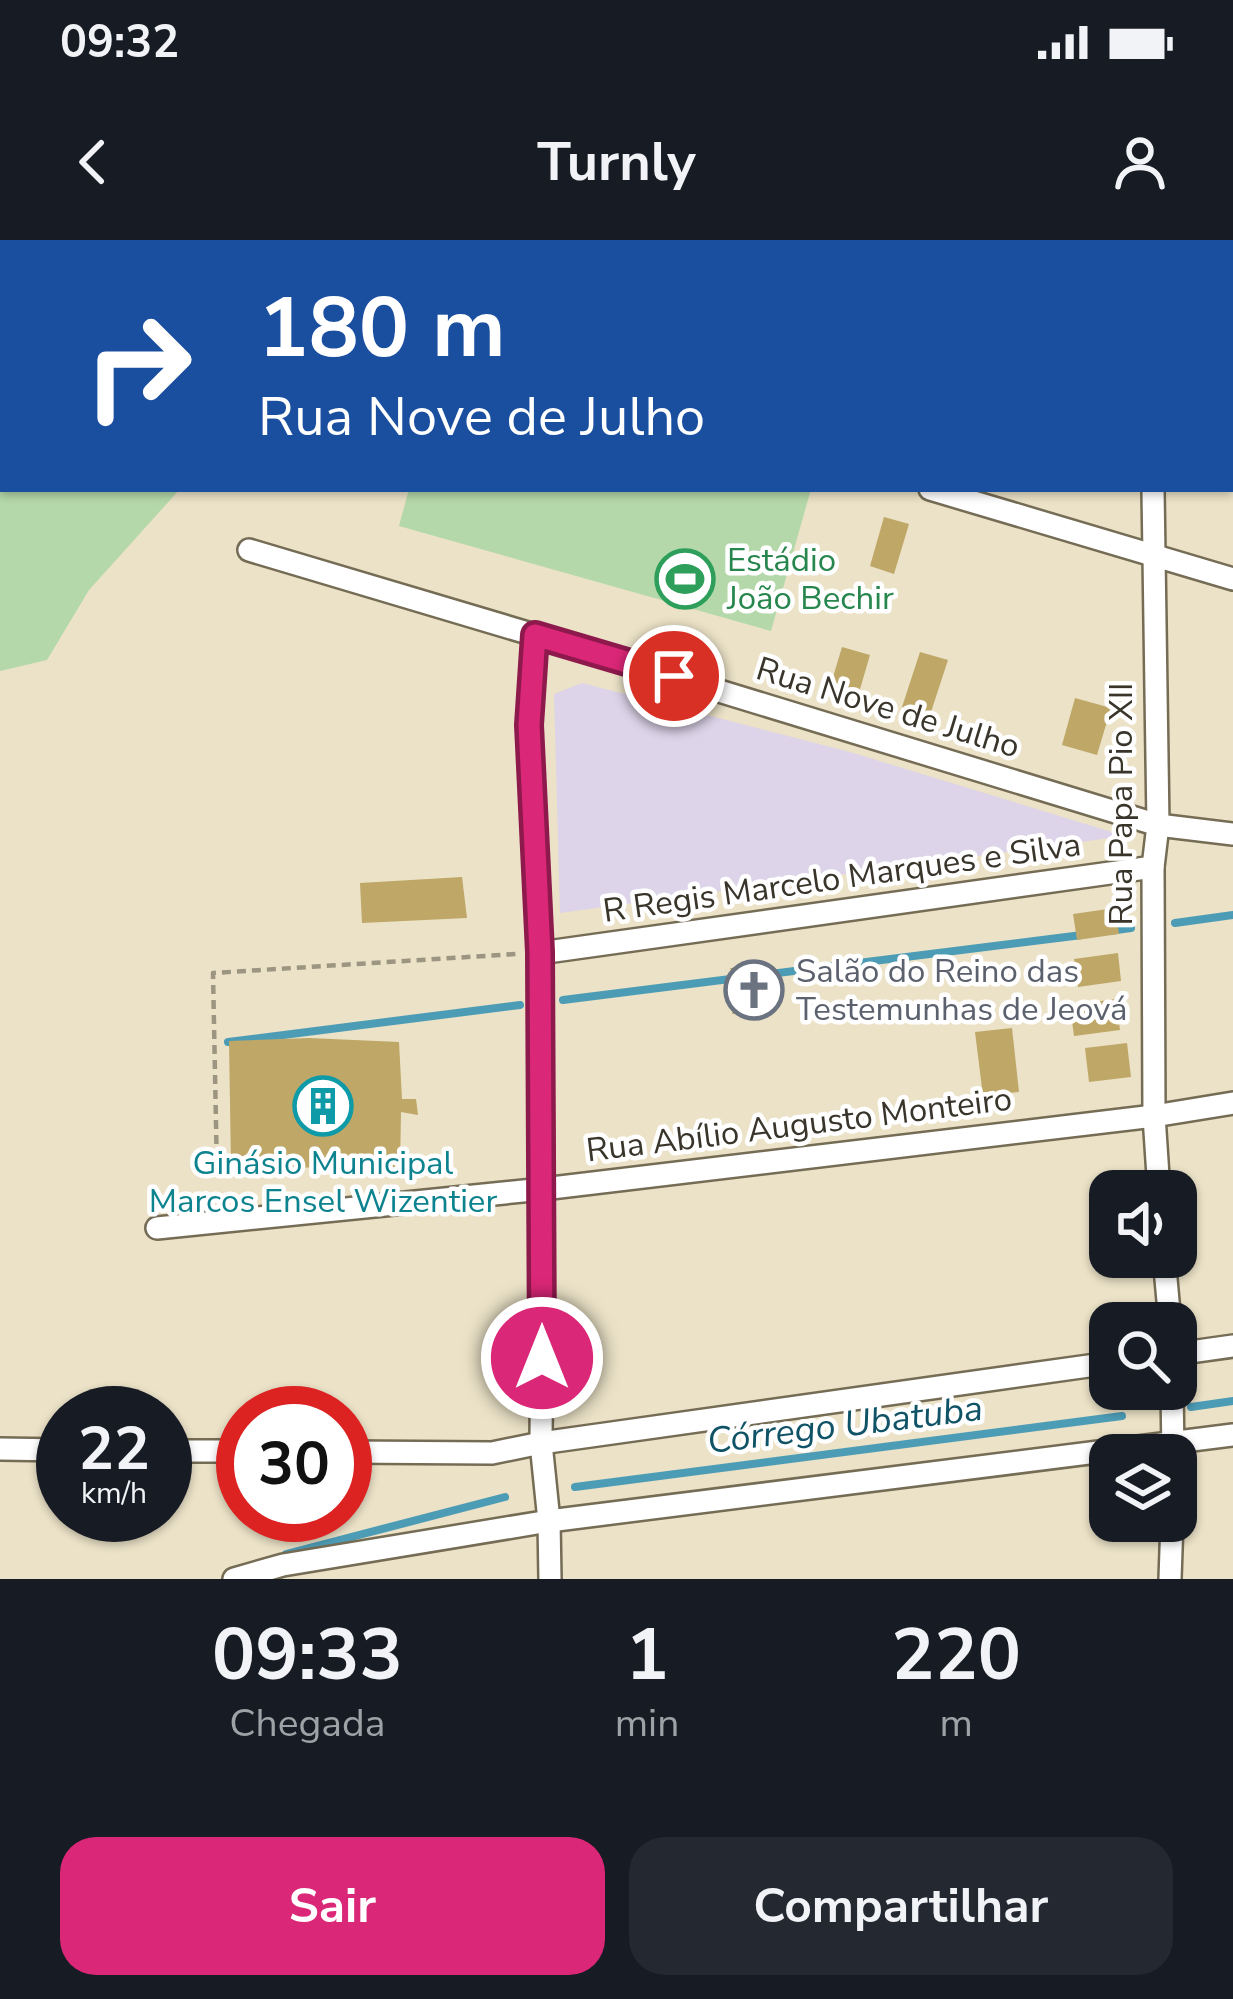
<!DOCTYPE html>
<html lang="pt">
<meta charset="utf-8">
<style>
body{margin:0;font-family:"Nunito Sans",sans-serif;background:#242831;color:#f1f3f6;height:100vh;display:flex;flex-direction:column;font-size:45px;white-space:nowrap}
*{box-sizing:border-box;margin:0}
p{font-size:39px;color:#9ea1a6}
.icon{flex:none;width:66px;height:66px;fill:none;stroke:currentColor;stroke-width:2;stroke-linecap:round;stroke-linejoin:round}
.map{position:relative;height:1339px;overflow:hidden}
.panel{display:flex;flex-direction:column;background:#171b24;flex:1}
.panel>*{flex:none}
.guide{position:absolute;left:0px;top:0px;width:1233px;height:252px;box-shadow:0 3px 9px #0004;background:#1a4fa0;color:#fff;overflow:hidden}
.fabs{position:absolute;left:1089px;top:930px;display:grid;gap:24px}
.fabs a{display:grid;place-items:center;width:108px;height:108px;border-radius:24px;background:#171b24;box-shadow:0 3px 9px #0004;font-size:60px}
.speed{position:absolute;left:36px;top:1146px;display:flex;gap:24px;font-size:60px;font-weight:700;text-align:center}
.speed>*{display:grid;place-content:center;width:156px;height:156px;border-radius:50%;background:#171b24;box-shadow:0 3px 9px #0004;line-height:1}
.speed small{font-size:30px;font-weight:400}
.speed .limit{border:18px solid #d22;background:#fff;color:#111}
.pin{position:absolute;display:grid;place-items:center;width:102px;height:102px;color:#fff;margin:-51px;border:6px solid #fff;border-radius:50%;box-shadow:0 3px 12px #0007}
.me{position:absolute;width:132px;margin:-66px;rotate:0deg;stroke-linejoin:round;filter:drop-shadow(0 0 9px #0008)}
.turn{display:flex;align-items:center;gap:42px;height:252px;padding:0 60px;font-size:54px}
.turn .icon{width:156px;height:156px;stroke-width:2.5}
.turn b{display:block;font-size:84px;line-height:102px}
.eta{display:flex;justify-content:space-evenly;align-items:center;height:204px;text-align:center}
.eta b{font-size:72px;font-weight:700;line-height:84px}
.primary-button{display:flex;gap:24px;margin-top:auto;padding:24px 60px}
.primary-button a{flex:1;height:138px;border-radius:36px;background:#db2777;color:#fff;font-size:48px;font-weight:700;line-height:138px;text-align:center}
.primary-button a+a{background:#242831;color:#f1f3f6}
.status{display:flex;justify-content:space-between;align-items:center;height:84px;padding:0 60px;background:#171b24;direction:ltr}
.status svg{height:33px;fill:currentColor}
header{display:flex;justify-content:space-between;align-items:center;height:156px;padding:0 60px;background:#171b24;font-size:54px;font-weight:700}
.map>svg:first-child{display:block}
.education{fill:#ddd4e9}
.green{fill:#b4d8a9}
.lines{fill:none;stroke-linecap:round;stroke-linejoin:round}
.stream{stroke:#4d9cb6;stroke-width:8}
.building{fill:#bea767}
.service-casing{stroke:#756c55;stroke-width:15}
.minor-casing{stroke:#756c55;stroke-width:26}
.path{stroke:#9c9581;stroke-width:4.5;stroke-dasharray:9 6;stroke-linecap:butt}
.service{stroke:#fff;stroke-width:10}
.minor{stroke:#fff;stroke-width:21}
.route-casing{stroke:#8e194d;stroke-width:30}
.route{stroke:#db2777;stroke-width:21}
.labels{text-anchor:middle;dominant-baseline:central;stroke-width:9;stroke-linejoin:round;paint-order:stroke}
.leisure-label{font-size:33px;fill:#27864d;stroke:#fff;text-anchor:start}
.street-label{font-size:33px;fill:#39352b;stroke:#fff}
.worship-label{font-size:33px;fill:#5b616d;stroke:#fff;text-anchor:start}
.culture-label{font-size:33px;fill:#0d838f;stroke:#fff}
.water-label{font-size:36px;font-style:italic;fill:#105366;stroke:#fff}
</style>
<div class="status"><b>09:32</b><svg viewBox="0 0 49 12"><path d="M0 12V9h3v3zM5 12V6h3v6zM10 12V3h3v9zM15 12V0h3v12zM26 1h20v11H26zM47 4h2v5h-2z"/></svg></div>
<header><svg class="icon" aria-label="back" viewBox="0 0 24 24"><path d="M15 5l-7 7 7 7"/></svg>Turnly<svg class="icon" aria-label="person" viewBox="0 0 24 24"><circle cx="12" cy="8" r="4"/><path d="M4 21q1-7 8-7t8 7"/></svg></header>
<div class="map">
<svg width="1233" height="1339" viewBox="0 0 1233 1339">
<rect width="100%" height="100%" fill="#ebe2c7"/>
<!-- education -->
<polygon class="education" points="582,443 850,512 1125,596 560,673 554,454"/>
<!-- green -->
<g class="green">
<polygon points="0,0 257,0 256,3 3,3 3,249 180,249 89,350 47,420 0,431"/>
<polygon points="409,249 811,249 771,391 399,286"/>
</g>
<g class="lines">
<!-- stream -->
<g class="stream">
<polyline points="1175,683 1233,675"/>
<polyline points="1109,691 1131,688"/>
<polyline points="563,760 1082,695"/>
<polyline points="228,802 520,765"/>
<polyline points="1191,1167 1233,1161"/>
<polyline points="575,1247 1122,1176"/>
<polyline points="286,1314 505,1257"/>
</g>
</g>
<!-- building -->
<g class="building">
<polygon points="884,277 909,284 894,334 870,326"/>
<polygon points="842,407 870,415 858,456 830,447"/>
<polygon points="920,412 948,420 930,475 902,467"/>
<polygon points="1075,458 1111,468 1097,515 1062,505"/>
<polygon points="462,637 467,678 362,683 360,643"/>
<polygon points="1115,668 1119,694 1077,700 1073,674"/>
<polygon points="1118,713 1121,741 1078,747 1074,719"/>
<polygon points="758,727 770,751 756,774 732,774 739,749 730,728"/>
<polygon points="1116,759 1120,790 1074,796 1070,765"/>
<polygon points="1012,788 1019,852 983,856 975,792"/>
<polygon points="309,798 399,802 402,859 416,859 418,875 401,872 400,928 231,927 229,801"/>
<polygon points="1127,803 1131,837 1089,842 1085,808"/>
</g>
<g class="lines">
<!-- service casing -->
<g class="service-casing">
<polyline id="service" points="394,3 397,0"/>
</g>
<!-- minor casing -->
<g class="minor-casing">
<g id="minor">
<polyline points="978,0 987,3"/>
<polyline points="1159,0 1169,3"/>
<polyline points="1230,20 1233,21"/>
<polyline points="1230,77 1233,78"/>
<polyline points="930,249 1233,339"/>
<polyline points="1153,249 1158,585 1153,627 1154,876 1159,951"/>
<polyline points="249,310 585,410 1158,585 1233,594"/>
<polyline points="535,395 529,486 540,713 543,949 541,1203 549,1281 550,1339"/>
<polyline points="540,713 1153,627"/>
<polyline points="157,988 543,949 1154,876 1233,863"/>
<polyline points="1164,1017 1170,1083"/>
<polyline points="1176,1114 1233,1106"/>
<polyline points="1172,1149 1173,1214"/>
<polyline points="0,1209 63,1210"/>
<polyline points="165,1211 243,1211"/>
<polyline points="345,1212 492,1213 541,1203 1110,1123"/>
<polyline points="234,1339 283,1325 549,1281 1233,1195"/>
<polyline points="1170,1339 1172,1281"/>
</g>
</g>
<!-- path -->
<polyline class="path" points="217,934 213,733 516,714"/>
<!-- service -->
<use href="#service" class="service"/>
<!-- minor -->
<use href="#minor" class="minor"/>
</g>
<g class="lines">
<!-- route casing -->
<g class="route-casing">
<polyline id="route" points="542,1118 540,712 529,485 535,395 674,436"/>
</g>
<!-- route -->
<use href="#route" class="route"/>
</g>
<!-- icons -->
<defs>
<g id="stadium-ring" transform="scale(3)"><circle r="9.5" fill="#fff" stroke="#2e9e5b" stroke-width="1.5"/><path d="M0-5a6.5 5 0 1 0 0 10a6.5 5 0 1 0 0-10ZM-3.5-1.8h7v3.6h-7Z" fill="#2e9e5b"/></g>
<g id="church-ring" transform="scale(3)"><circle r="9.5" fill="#fff" stroke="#6b7280" stroke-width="1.5"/><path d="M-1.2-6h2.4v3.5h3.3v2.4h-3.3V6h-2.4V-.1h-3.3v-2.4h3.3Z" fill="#6b7280"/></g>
<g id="building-ring" transform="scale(3)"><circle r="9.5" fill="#fff" stroke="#0f9aa8" stroke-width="1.5"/><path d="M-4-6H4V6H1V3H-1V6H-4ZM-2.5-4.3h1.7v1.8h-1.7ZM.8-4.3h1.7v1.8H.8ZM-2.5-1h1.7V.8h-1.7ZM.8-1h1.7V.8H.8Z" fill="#0f9aa8"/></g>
</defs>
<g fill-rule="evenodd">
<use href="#stadium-ring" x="685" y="339"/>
<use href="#church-ring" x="754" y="750"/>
<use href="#building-ring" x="323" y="866"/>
</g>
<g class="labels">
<!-- leisure labels -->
<g class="leisure-label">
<text x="727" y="320">Estádio<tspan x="727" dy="38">João Bechir</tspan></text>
</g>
<!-- street labels -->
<g class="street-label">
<text transform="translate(888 468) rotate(17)">Rua Nove de Julho</text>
<text transform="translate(1121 564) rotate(-90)">Rua Papa Pio XII</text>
<text transform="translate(842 638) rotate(-8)">R Regis Marcelo Marques e Silva</text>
<text transform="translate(799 885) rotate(-7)">Rua Abílio Augusto Monteiro</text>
</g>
<!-- worship labels -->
<g class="worship-label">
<text x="796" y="731">Salão do Reino das<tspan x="796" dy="38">Testemunhas de Jeová</tspan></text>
</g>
<!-- culture labels -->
<g class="culture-label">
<text x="323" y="923">Ginásio Municipal<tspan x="323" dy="38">Marcos Ensel Wizentier</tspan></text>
</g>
<!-- water labels -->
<g class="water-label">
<text transform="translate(845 1185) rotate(-7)">Córrego Ubatuba</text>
</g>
</g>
</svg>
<div class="fabs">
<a><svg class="icon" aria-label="sound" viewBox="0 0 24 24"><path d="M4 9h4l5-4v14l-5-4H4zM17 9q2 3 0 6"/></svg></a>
<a><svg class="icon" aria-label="search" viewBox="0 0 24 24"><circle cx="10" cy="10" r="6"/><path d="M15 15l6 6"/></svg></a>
<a><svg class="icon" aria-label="layers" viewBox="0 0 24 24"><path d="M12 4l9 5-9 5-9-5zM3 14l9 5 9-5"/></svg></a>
</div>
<div class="speed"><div>22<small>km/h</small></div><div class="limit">30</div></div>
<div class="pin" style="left:674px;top:436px;background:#d93025"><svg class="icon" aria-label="arrive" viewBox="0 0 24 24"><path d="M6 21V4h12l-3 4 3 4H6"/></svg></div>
<svg class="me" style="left:542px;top:1118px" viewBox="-20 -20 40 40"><circle r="17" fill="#db2777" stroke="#fff" stroke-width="3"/><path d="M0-11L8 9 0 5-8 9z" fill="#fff"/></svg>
<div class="guide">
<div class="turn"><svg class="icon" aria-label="right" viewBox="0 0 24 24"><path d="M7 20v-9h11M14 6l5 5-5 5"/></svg><div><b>180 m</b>Rua Nove de Julho</div></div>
</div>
</div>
<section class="panel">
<div class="eta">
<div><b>09:33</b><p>Chegada</p></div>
<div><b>1</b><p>min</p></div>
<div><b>220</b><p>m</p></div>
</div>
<div class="primary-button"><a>Sair</a><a>Compartilhar</a></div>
</section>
